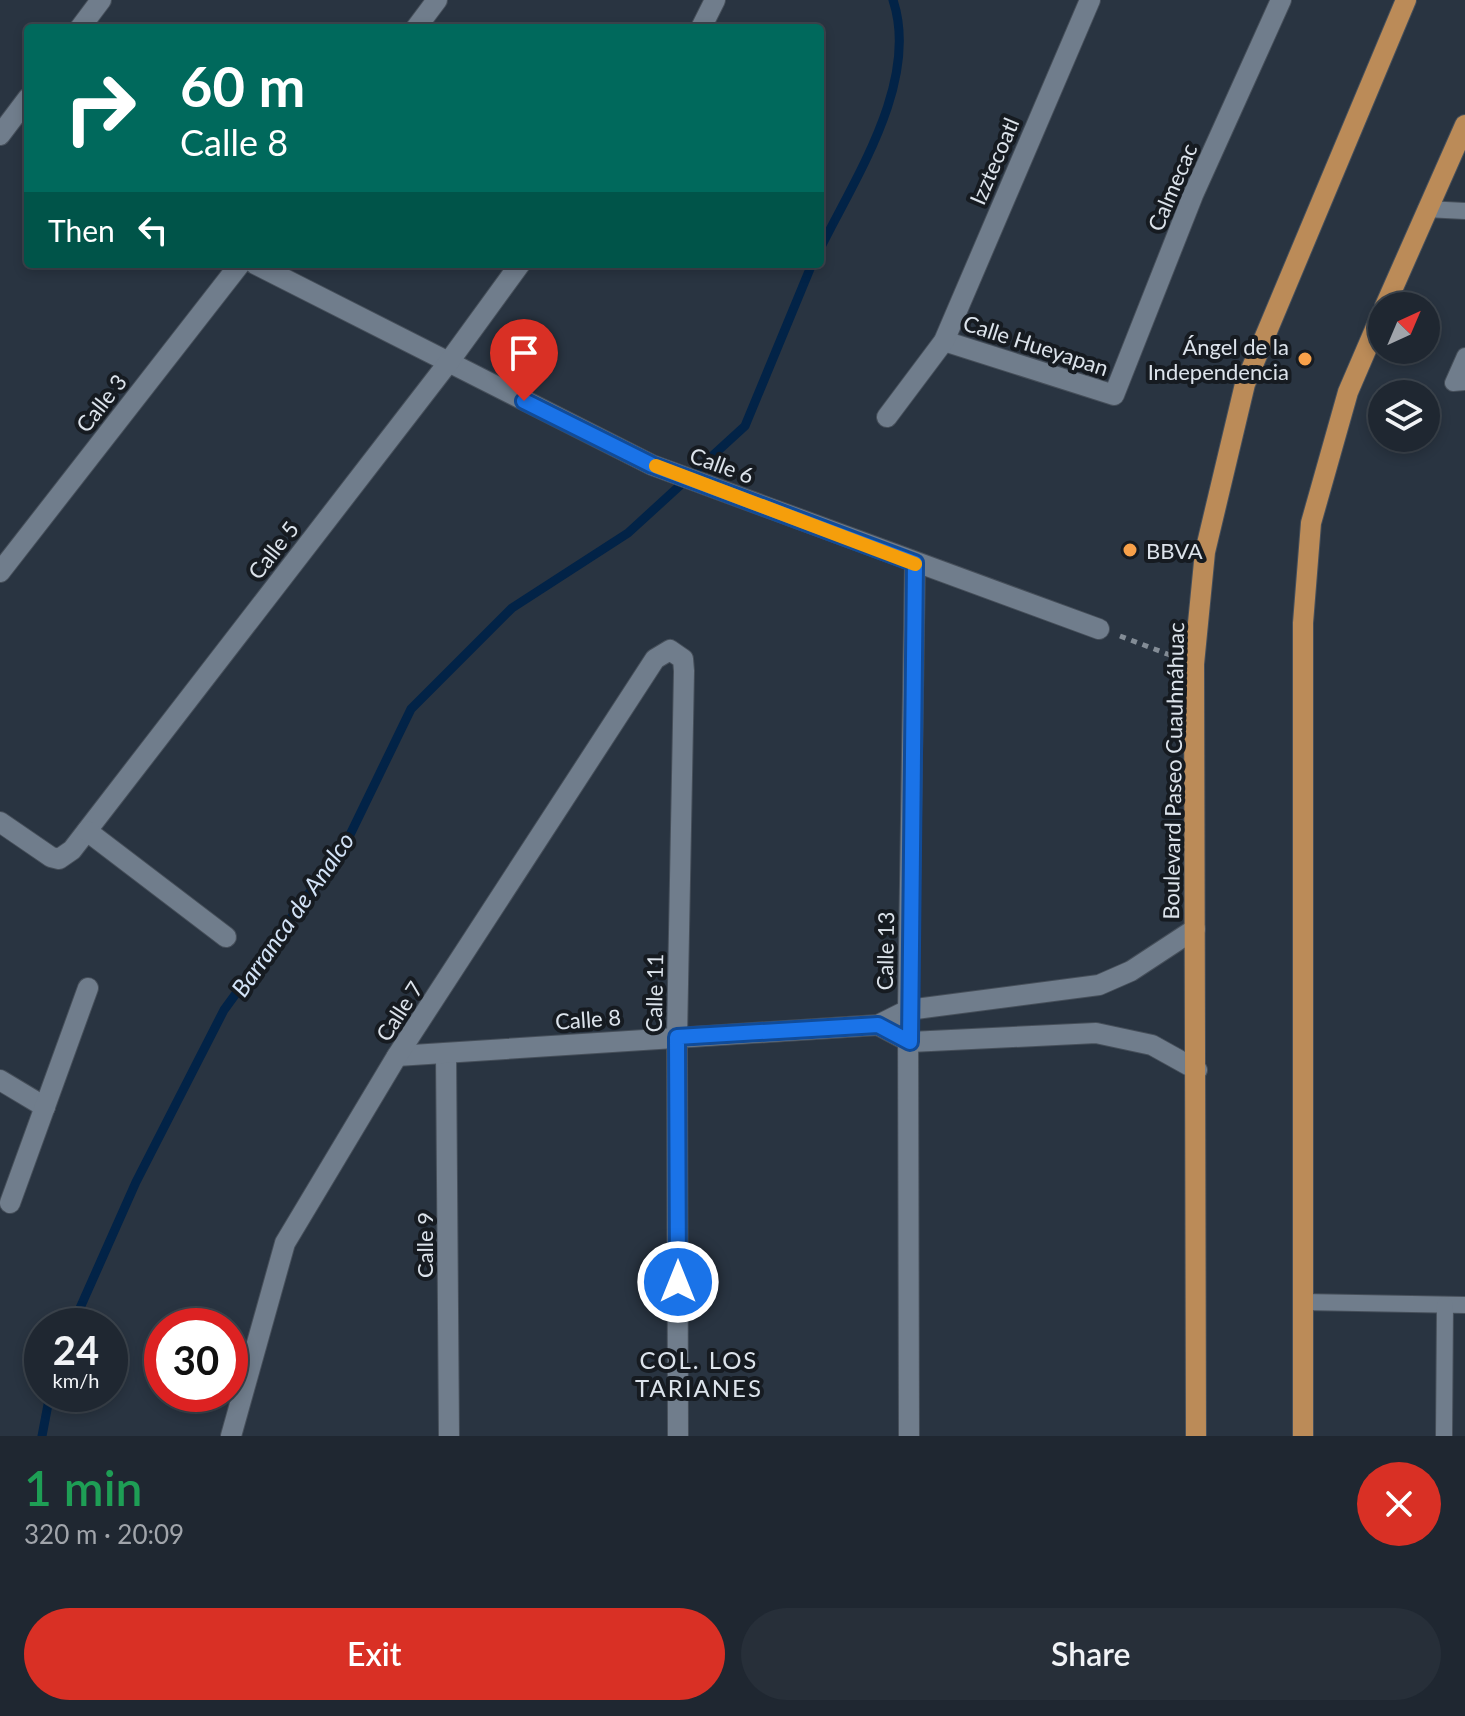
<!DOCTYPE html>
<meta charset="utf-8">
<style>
body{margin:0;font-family:Lato,sans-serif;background:#272f39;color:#f1f3f6;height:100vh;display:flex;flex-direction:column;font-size:30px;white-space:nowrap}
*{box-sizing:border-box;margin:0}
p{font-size:26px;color:#a1a5ab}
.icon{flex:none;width:44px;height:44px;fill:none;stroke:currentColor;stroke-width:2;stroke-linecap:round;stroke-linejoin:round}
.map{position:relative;height:1436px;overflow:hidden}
.panel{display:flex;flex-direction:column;background:#1f2731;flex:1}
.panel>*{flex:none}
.banner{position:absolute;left:24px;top:24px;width:800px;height:244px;border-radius:8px;box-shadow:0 4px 12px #0003,0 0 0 2px #3c444d;background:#00695c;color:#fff;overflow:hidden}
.needle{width:52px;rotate:44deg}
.buttons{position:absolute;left:1368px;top:292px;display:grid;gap:16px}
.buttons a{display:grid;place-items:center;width:72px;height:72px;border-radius:50%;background:#1f2731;box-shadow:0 4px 12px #0003,0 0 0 2px #3c444d;font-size:40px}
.speed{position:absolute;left:24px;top:1308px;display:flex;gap:16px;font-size:40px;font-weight:700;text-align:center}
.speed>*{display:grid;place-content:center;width:104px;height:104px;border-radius:50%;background:#1f2731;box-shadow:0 4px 12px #0003,0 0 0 2px #3c444d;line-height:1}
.speed small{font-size:20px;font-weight:400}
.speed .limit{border:12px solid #d22;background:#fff;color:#111}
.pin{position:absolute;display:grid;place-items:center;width:68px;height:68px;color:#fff;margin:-82px -34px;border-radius:50% 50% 50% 0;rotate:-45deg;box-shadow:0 0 8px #0007}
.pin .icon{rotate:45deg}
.me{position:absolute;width:88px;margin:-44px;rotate:0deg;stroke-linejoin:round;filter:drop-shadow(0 0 6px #0008)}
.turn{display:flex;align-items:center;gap:28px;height:168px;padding:0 24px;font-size:36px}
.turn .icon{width:104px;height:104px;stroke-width:2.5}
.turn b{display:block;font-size:56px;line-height:68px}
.then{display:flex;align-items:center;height:76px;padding:0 24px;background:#0003;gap:16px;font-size:30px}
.round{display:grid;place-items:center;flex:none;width:84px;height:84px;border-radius:42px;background:#272f39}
.overview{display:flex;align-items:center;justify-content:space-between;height:136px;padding:0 24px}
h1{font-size:48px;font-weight:600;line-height:60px;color:#1e9e55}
.button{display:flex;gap:16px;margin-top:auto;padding:16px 24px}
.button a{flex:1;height:92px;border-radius:48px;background:#d93025;color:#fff;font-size:32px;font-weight:600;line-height:92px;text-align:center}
.button a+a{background:#272f39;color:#f1f3f6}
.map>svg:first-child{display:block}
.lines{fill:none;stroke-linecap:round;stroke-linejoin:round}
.stream{stroke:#022347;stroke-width:9}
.service-casing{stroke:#464f5a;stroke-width:18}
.minor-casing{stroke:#464f5a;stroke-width:22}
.primary-casing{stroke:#464f5a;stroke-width:22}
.path{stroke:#838c96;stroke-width:5;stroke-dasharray:6 6;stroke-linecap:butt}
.service{stroke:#707d8c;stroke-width:16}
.minor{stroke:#707d8c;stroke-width:20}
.primary{stroke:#bb8b58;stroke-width:20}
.route-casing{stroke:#114b97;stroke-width:20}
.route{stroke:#1a73e8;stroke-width:14}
.slow{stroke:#f59e0b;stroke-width:14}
.poi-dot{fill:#f8a14a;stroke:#161b21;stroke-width:3}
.labels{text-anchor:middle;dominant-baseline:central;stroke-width:8;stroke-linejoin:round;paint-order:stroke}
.street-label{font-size:22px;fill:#dce3eb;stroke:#161b21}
.poi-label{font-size:22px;fill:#dce3eb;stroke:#161b21;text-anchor:end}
.water-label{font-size:24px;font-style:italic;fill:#d3e3f7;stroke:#161b21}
.neighbourhood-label{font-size:24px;letter-spacing:2px;fill:#dce3eb;stroke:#161b21}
</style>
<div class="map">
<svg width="1465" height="1436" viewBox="0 0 1465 1436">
<rect width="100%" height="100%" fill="#293441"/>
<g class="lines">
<!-- stream -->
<g class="stream">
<path d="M820 249C855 178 920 81 893 0"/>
<polyline points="72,1326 136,1182 224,1010 347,841 411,709 512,608 628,533 745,426 812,264"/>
<polyline points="42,1436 50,1394"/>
</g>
<!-- service casing -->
<g class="service-casing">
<g id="service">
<polyline points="1426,209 1465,211"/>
<polyline points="1465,356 1453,383 1465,382"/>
<polyline points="1303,1302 1465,1305"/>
<polyline points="1444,1436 1445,1305"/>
</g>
</g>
<!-- minor casing -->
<g class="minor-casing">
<g id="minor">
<polyline points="80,28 101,0"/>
<polyline points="416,28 437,0"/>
<polyline points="701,28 715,0"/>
<polyline points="0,135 28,98"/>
<polyline points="255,264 652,465 1099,629"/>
<polyline points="944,341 1114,395 1193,195 1281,0"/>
<polyline points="887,417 944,341 1090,0"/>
<polyline points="0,572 240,264"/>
<polyline points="0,822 51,857 59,859 72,850 448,363 520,264"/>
<polyline points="87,831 226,937"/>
<polyline points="878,1025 910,1042 1096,1033 1152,1045 1197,1070"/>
<polyline points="446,1053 449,1436"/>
<polyline points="397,1056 878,1025 908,1010 1099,985 1131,971 1195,929"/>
<polyline points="0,1080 45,1107"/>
<polyline points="10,1203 88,988"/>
<polyline points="231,1436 285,1243 397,1056 655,659 670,650 683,659 684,671 677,1037 678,1436"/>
<polyline points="909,1436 908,1010 915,563"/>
</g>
</g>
<!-- primary casing -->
<g class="primary-casing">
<g id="primary">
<polyline points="1385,306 1465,125"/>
<polyline points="1196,1436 1194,664 1205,552 1245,384 1406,0"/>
<polyline points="1303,1436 1303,623 1311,523 1348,392 1382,313"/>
</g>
</g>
<!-- path -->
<polyline class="path" points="1120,636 1170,655"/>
<!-- service -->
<use href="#service" class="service"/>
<!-- minor -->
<use href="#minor" class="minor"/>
<!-- primary -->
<use href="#primary" class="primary"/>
</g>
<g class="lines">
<!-- route casing -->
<g class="route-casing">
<polyline id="route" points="524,401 652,465 915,563 910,1042 878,1025 677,1037 678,1282"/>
</g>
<!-- route -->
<use href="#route" class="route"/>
<!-- slow -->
<polyline class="slow" points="656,466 915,564"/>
</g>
<!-- markers -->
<g class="poi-dot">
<circle cx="1305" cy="359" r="8"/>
<circle cx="1130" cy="550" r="8"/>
</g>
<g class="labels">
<!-- street labels -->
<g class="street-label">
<text transform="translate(994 161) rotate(-67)">Izztecoatl</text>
<text transform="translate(1172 187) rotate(-67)">Calmecac</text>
<text transform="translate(1036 345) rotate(18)">Calle Hueyapan</text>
<text transform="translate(101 403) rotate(-52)">Calle 3</text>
<text transform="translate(722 465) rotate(20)">Calle 6</text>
<text transform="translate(273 550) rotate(-52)">Calle 5</text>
<text transform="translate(1173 771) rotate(-89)">Boulevard Paseo Cuauhnáhuac</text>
<text transform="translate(885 951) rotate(-89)">Calle 13</text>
<text transform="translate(654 993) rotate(-89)">Calle 11</text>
<text transform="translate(399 1011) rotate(-57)">Calle 7</text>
<text transform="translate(588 1019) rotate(-4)">Calle 8</text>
<text transform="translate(424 1245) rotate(-90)">Calle 9</text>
</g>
<!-- poi labels -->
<g class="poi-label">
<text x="1289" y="346">Ángel de la<tspan x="1289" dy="25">Independencia</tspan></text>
<text x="1146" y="550" text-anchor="start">BBVA</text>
</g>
<!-- water labels -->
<g class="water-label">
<text transform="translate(292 914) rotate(-55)">Barranca de Analco</text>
</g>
<!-- neighbourhood labels -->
<g class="neighbourhood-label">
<text x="699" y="1359">COL. LOS<tspan x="699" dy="28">TARIANES</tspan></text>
</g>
</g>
</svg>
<div class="buttons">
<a><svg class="needle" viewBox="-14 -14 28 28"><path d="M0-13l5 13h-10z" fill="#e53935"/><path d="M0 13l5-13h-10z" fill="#a1a5ab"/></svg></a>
<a><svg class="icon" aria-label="layers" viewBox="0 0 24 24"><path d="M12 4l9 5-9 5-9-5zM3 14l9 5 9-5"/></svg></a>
</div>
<div class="speed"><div>24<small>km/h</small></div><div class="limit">30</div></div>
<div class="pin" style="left:524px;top:401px;background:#d93025"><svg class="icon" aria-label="arrive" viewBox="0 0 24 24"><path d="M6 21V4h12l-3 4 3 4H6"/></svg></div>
<svg class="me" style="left:678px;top:1282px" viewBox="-20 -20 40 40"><circle r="17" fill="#1a73e8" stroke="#fff" stroke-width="3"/><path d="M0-11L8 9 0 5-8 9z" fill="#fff"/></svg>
<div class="banner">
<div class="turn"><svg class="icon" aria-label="right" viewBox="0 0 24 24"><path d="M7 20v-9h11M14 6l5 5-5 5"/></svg><div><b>60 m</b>Calle 8</div></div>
<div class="then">Then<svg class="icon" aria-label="left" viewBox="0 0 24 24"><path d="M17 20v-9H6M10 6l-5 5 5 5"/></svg></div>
</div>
</div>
<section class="panel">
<div class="overview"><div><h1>1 min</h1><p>320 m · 20:09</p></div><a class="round" style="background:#d93025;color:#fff"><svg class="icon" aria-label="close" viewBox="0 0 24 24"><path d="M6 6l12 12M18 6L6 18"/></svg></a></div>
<div class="button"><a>Exit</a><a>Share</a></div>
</section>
